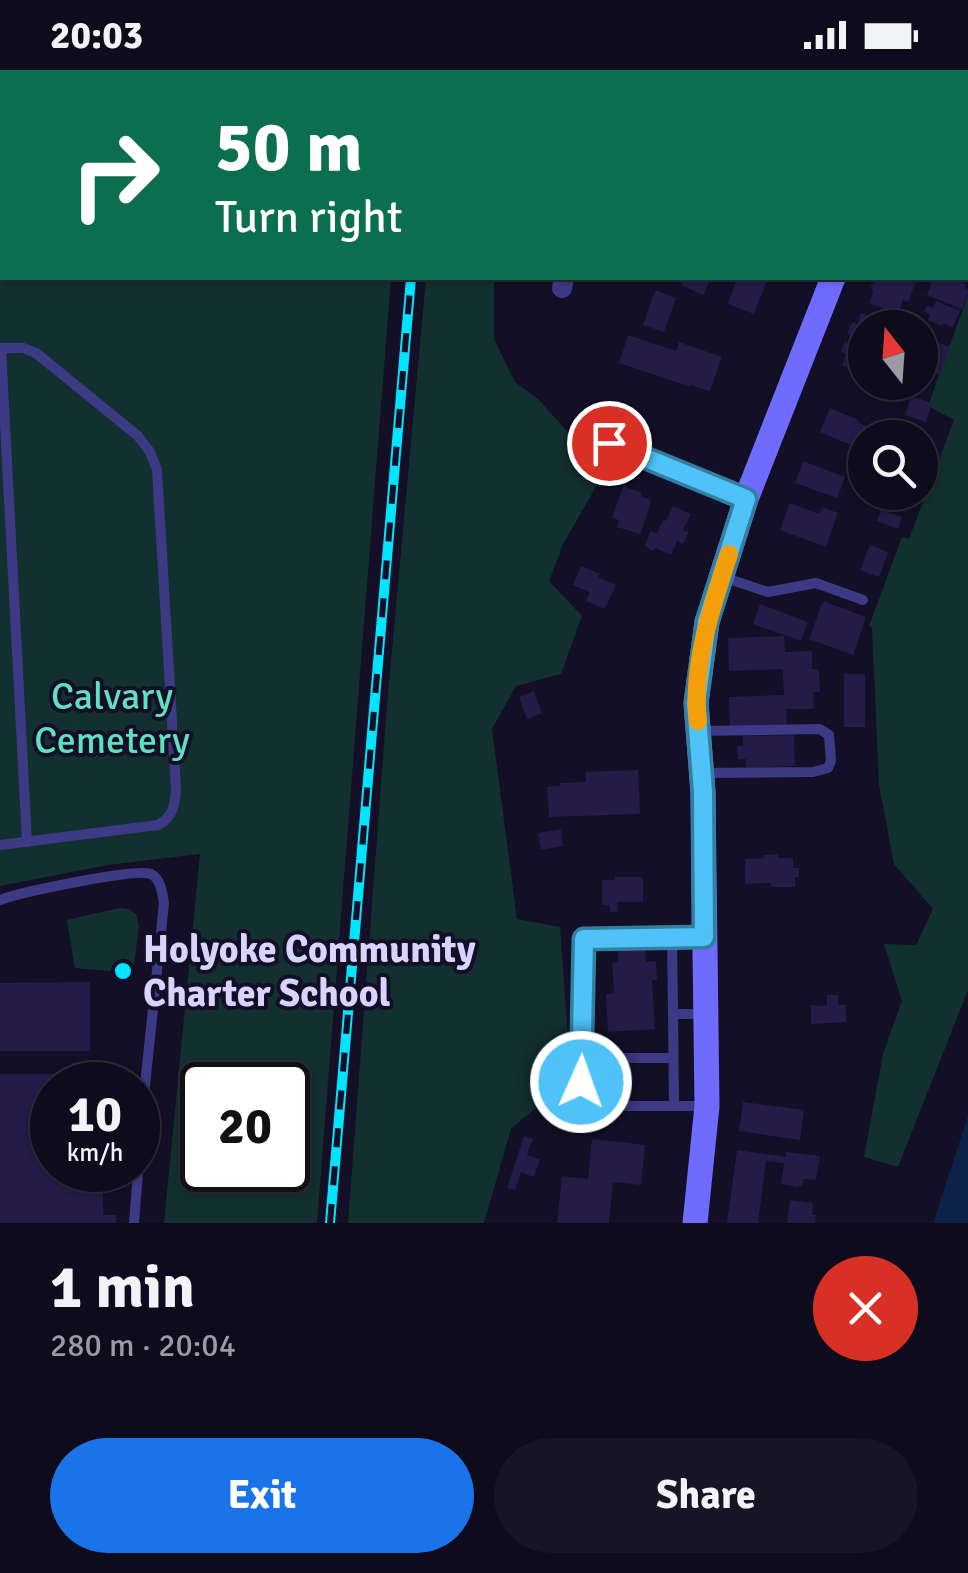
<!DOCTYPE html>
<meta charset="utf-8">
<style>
body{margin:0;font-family:Signika,sans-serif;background:#171425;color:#f1f3f6;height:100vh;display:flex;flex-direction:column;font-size:38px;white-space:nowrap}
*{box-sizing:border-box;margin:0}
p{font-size:32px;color:#9b9ba3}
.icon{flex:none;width:55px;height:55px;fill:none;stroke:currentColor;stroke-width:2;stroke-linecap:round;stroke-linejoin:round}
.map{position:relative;height:1153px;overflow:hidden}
.panel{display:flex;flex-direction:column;background:#0e0b1c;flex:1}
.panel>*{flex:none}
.guide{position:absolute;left:0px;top:0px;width:970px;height:210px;box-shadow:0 2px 8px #0004,0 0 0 2px #2e2b3b;background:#0b6e4f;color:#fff;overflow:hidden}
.needle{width:65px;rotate:343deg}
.fabs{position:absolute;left:848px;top:240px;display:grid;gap:20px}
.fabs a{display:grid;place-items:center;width:90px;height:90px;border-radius:50%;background:#0e0b1c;box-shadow:0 2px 8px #0004,0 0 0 2px #2e2b3b;font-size:50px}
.speed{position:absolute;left:30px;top:992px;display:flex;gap:20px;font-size:50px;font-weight:700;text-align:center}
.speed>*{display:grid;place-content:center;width:130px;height:130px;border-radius:50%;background:#0e0b1c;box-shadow:0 2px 8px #0004,0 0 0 2px #2e2b3b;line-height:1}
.speed small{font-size:25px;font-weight:400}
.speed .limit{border:5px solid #111;border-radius:15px;background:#fff;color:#111}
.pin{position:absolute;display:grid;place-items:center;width:85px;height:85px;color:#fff;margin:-42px;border:5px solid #fff;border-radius:50%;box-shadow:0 2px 10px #0007}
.me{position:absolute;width:110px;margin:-55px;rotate:2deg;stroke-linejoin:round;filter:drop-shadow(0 0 8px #0008)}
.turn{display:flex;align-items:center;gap:35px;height:210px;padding:0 50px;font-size:45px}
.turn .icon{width:130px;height:130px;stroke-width:2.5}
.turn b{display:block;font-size:70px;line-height:85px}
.round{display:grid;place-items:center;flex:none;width:105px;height:105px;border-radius:52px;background:#171425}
.summary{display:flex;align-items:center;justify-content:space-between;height:170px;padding:0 50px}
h1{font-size:60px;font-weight:700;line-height:75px}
.button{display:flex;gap:20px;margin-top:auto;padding:20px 50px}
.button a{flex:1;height:115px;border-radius:60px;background:#1a73e8;color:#fff;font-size:40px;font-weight:700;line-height:115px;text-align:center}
.button a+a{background:#171425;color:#f1f3f6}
.status{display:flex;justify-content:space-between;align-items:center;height:70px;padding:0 50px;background:#0e0b1c;direction:ltr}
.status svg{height:28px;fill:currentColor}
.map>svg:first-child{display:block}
.green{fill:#12302f;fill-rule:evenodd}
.water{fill:#0c2248}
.building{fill:#241b47}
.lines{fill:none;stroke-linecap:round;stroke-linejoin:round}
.service{stroke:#3d3a85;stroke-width:10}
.minor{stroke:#3d3a85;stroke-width:20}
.secondary{stroke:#6f6bff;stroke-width:25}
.rail-casing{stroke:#00e5ff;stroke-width:10}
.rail{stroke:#130f26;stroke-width:6;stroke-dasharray:19;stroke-linecap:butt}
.route-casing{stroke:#337fa1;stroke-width:25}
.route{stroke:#4fc3f7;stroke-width:18}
.slow{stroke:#f59e0b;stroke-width:18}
.poi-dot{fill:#00e5ff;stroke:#130f26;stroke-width:4}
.labels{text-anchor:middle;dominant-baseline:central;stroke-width:8;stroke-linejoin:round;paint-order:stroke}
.park-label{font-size:38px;fill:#5fe0c0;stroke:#130f26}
.poi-label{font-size:38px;font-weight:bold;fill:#d9d4ff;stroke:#130f26;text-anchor:start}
</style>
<div class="status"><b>20:03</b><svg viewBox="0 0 49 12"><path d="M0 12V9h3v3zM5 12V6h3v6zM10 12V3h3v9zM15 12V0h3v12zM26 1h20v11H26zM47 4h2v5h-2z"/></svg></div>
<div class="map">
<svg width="968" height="1153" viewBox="0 0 968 1153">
<rect width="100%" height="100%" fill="#130f26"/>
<!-- green -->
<g class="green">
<path d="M0 21 2 22V208H391L317 1153H164L200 784 108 795 0 816ZM202 1015H288V1100H202Z"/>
<polygon points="426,208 494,208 494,269 515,312 539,330 577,372 607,398 563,474 549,511 582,546 561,604 516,616 492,659 517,849 560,857 571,1008 511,1059 484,1153 348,1153 387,635"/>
<polygon points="968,225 968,920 898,1097 864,1087 883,984 902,931 884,874 916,875 933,839 894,794 879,715 872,558 869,556 902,467 909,469 954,350 928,336"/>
<polygon points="119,838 129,839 136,844 139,856 133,903 75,898 67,850"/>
</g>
<!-- water -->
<polygon class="water" points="968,1046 968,1153 933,1153"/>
<!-- building -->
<g class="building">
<polygon points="685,208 711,208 703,225 681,215"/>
<polygon points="737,208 768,208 754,244 728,234"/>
<polygon points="878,208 917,208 908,232 903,230 898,244 869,233 873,223 871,216"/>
<polygon points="933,208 949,208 966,214 964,218 968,219 968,223 962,239 927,225"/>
<polygon points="655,220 676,228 664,262 643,255"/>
<polygon points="936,231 960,241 953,257 944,253 942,256 928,250 930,244 924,241 927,236 933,238"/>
<polygon points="861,243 897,257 865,258 865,304 842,295 846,284 841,282 845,271 852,274 855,266 847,264 852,252 857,254"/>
<polygon points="628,265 676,281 679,272 722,287 710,321 691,315 690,317 619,293"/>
<polygon points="928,269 950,277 939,305 920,297"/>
<polygon points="911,326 932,333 926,352 905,345"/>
<polygon points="830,338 858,350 857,352 878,361 880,356 899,363 898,368 865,368 865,381 820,362"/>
<polygon points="803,391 845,407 837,428 795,413"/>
<polygon points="623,416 642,423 641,426 649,429 651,433 640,464 617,457 619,450 612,448"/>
<polygon points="790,433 819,444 822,437 838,443 826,477 780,460"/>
<polygon points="673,436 691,444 683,460 689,462 683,474 677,471 671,485 655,478 654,481 644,476 651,461 657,464 663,450 666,451"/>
<polygon points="881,440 902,447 898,459 877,451"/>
<polygon points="870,475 888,482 879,507 860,500"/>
<polygon points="581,496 600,504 598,507 616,515 605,539 586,531 590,522 573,515"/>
<polygon points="823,531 866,547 853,585 809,569"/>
<polygon points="760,534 808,552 801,571 753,554"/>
<polygon points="784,566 785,582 812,581 812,599 819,599 820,622 813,622 814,639 786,639 787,655 730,657 729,627 784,625 783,599 729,601 728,568"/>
<rect x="844" y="604" width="21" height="53"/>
<polygon points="534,621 542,643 527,649 519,627"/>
<polygon points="794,665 795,696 746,698 746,689 738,689 737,676 743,676 743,666"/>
<polygon points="638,700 640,744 549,747 547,717 560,716 560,713 586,712 586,702"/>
<polygon points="561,759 563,776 541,780 538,763"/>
<polygon points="778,784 779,788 793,788 793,798 799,798 799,807 795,807 795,817 771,817 771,813 745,814 745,789 764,788 763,785"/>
<polygon points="615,807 643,807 643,832 617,832 618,842 610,842 610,835 602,835 602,810 615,810"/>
<polygon points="645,874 646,892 656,891 657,910 652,910 655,959 608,962 606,924 614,923 612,893 618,892 618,876"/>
<polygon points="90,912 90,981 0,981 0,913"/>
<polygon points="827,925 838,925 838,935 846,935 846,952 811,954 811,935 827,936"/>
<polygon points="0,1004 103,1004 103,1015 52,1015 52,1100 103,1100 103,1145 116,1145 116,1153 0,1153"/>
<polygon points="743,1032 804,1040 800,1070 739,1061"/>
<polygon points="524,1066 533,1069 527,1085 540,1089 534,1107 521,1102 515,1120 507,1118"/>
<polygon points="592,1069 645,1075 641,1115 613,1112 609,1153 557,1153 562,1106 588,1109"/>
<polygon points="737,1080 786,1087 786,1082 820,1086 816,1110 804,1109 802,1115 797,1117 781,1114 784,1093 766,1091 758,1153 727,1153"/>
<polygon points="790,1130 813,1133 812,1145 816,1145 815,1153 787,1153"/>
</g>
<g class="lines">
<!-- service -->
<g class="service">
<path d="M0 278H23L36 283 138 366 150 382 157 400 176 719C175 735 173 747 158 755L0 775"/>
<polyline points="1,278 27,772"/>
<polyline points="723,507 768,522 816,513 863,530"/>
<polyline points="699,661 820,659 829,665 831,691 828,698 813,702 702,703"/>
<path d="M0 830C21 822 136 798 151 804 161 809 162 823 164 833L144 1025 134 1153"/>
<polyline points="672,867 673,944"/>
<polyline points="704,867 584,869 580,1036 706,1036"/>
<polyline points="582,988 673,988"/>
<polyline points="674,1035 673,944 704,944"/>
</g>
<!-- minor -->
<g class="minor">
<polyline points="102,2 102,0"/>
<polyline points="620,2 621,0"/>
<polyline points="562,218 564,208"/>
<polyline points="609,373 746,429"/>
</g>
<!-- secondary -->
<g class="secondary">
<polyline points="905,2 905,0"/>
<polyline points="695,1153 707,1036 703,722 696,633 707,552 746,429 833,208"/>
</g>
<!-- rail casing -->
<g class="rail-casing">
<g id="rail">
<polyline points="429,2 429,0"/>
<polyline points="330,1153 411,208"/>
</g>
</g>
<!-- rail -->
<use href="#rail" class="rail"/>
</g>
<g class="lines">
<!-- route casing -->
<g class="route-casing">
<polyline id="route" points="581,1012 584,869 704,867 703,722 696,633 707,552 746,429 609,373"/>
</g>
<!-- route -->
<use href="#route" class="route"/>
<!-- slow -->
<path class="slow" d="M698 651C691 597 712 536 729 484"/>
</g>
<!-- markers -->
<circle class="poi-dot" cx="123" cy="901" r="10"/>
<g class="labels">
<!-- park labels -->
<g class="park-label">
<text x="112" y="626">Calvary<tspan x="112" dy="44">Cemetery</tspan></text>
</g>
<!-- poi labels -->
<g class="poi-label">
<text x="143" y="879">Holyoke Community<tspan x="143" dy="44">Charter School</tspan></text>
</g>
</g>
</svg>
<div class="fabs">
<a><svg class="needle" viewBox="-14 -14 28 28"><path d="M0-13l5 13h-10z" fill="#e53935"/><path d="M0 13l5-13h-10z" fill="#9b9ba3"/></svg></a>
<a><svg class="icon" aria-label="search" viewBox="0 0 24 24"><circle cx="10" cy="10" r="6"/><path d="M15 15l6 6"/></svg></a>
</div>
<div class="speed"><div>10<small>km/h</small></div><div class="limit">20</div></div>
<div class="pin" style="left:609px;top:373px;background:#d93025"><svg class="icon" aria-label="arrive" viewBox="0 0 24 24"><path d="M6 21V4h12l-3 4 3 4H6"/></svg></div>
<svg class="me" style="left:581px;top:1012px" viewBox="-20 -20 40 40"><circle r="17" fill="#4fc3f7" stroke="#fff" stroke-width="3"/><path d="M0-11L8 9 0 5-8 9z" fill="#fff"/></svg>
<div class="guide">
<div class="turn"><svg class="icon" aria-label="right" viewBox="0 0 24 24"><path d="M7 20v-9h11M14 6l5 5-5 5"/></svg><div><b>50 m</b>Turn right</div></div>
</div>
</div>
<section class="panel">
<div class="summary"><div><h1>1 min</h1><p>280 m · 20:04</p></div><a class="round" style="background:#d93025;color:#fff"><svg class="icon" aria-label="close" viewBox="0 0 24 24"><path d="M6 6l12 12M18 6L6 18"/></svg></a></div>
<div class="button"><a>Exit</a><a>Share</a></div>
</section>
